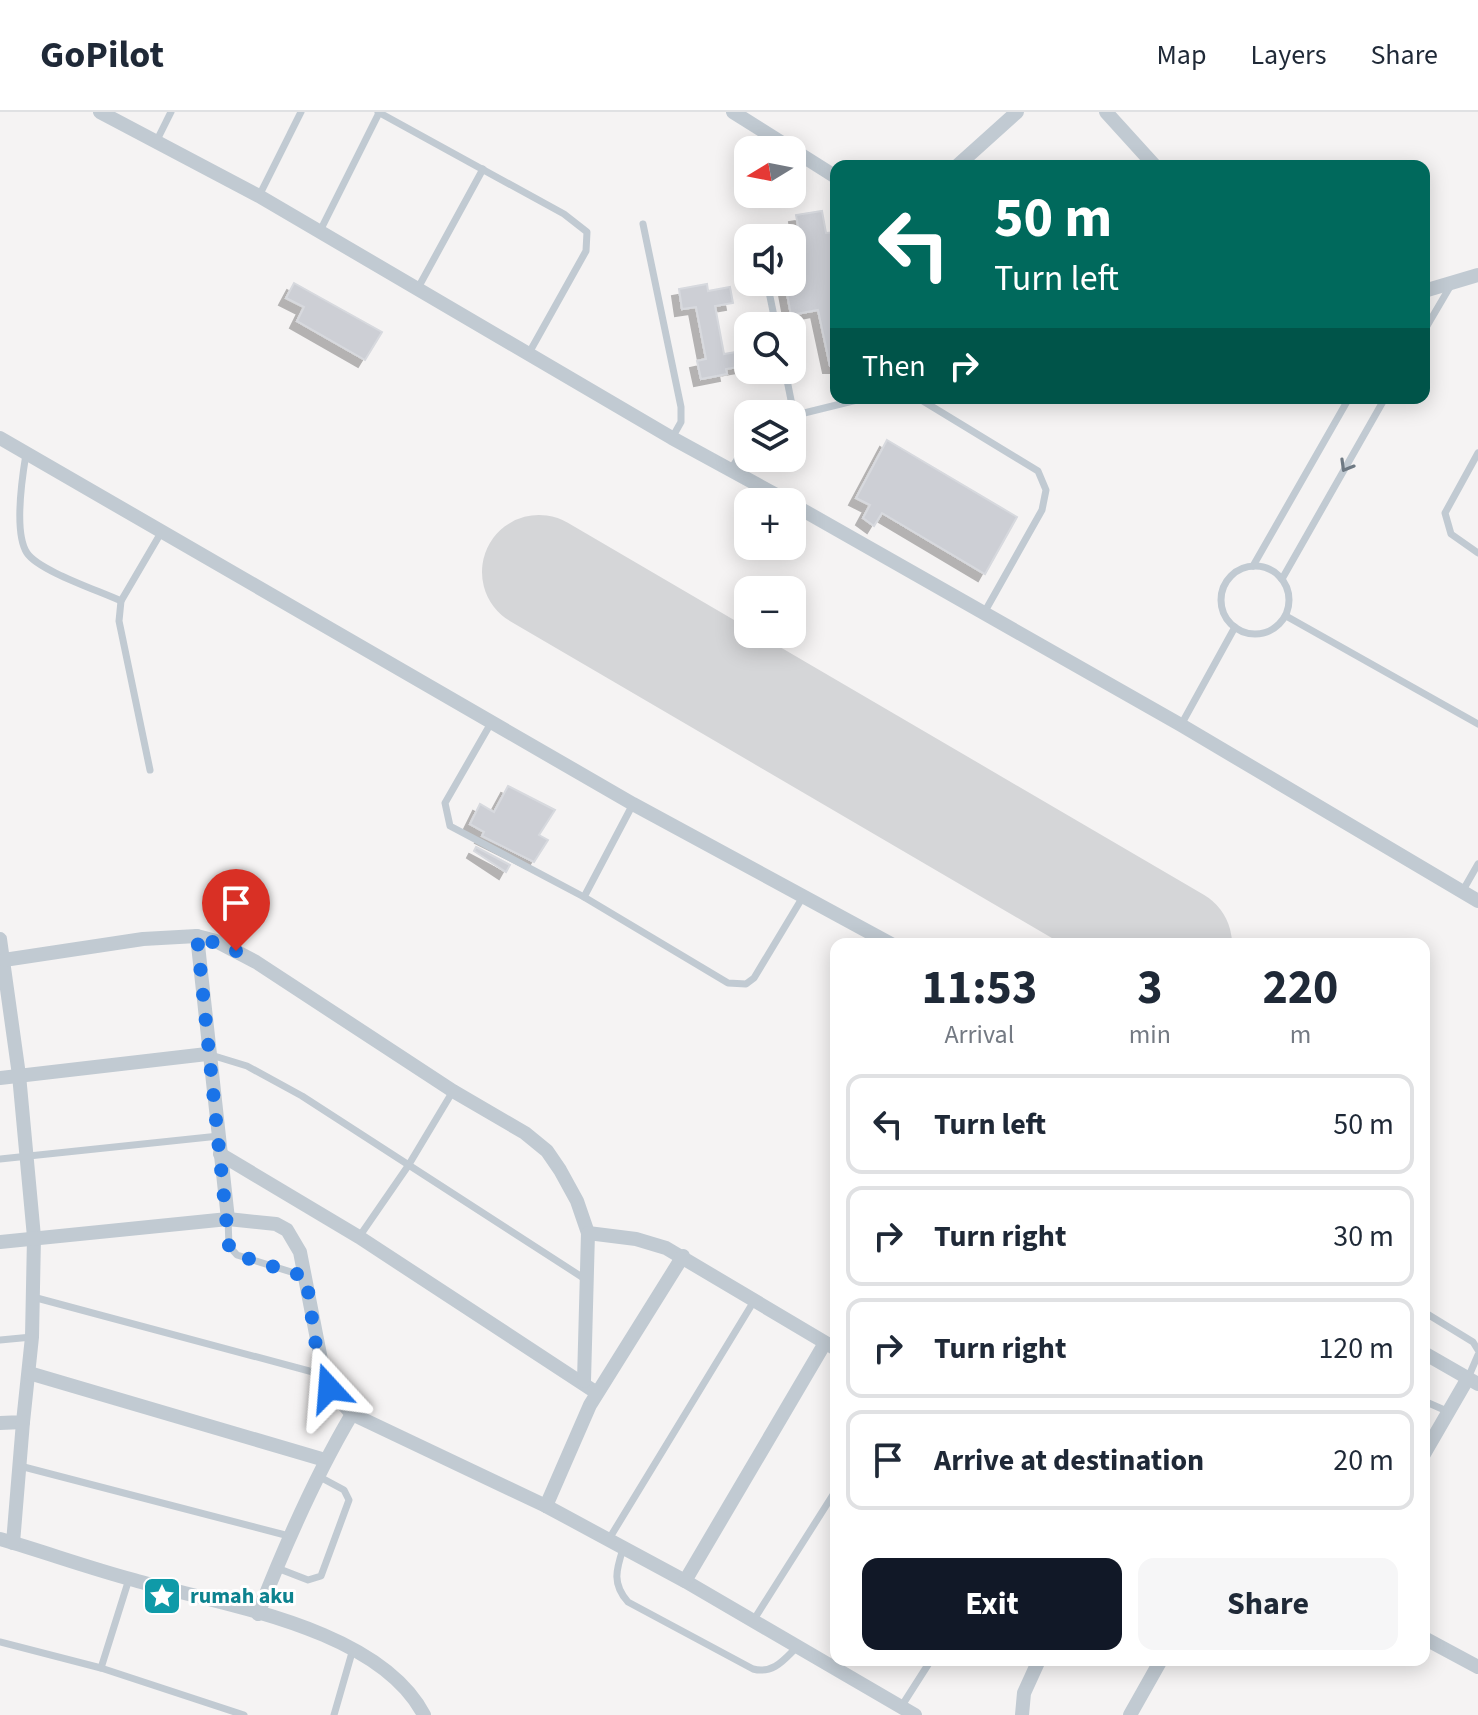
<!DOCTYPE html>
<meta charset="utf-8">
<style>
body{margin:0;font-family:"Source Sans 3",sans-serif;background:#f6f6f7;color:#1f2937;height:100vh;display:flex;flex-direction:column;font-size:30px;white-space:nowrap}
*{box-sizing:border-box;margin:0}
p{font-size:26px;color:#747a83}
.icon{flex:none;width:44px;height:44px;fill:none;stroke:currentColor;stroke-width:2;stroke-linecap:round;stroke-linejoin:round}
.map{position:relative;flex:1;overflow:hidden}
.side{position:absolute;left:830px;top:826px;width:600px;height:728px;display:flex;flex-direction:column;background:#fff;border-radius:16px;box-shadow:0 4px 20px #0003}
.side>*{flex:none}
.guide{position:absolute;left:830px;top:48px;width:600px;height:244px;border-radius:16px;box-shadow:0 4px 20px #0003;background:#00695c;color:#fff;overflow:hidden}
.needle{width:52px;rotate:260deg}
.fabs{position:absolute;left:734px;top:24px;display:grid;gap:16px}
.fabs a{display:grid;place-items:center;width:72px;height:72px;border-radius:16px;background:#fff;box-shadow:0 4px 20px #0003;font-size:40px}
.pin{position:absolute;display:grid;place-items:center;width:68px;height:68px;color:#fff;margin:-82px -34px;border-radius:50% 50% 50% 0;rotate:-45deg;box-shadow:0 0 8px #0007}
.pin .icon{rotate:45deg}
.me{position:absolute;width:88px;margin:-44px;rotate:341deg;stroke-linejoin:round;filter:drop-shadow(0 0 6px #0008)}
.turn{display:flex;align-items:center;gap:28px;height:168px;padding:0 32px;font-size:36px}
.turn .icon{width:104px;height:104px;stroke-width:2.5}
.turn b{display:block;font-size:56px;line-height:68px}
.then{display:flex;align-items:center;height:76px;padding:0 32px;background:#0003;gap:16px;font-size:30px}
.eta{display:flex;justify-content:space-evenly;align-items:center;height:136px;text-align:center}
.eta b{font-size:48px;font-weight:700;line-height:56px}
.action{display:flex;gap:16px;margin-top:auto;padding:16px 32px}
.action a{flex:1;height:92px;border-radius:16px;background:#111827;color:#fff;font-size:32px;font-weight:700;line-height:92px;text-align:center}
.action a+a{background:#f6f6f7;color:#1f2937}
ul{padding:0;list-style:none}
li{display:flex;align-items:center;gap:24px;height:100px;margin:0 16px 12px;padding:0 16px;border:4px solid #e0e1e3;border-radius:16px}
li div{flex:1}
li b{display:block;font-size:30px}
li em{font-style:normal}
header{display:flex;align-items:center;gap:48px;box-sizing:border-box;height:112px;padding:0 40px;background:#fff;border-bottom:2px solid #e0e1e3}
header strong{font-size:38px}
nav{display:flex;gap:44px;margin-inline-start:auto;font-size:28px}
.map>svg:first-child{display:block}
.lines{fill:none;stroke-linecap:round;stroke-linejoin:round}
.runway{stroke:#d5d6d8;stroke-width:114}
.building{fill:#cdcfd5;stroke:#d7d9de;stroke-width:2;filter:url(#shadow)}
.lane{stroke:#c1cad2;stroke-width:7}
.street{stroke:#c1cad2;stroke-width:14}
.oneway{stroke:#6e7983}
.route{stroke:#1a73e8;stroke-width:14;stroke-dasharray:0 25.2}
.labels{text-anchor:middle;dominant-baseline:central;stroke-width:6;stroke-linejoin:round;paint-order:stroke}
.culture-label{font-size:22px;font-weight:bold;fill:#0d838f;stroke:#fff;text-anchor:start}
</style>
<header>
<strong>GoPilot</strong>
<nav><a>Map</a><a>Layers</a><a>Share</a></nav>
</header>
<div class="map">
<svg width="1478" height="1603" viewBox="0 0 1478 1603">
<defs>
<filter id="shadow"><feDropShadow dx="-7" dy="7" stdDeviation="0" flood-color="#0004"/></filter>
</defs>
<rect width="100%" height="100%" fill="#f5f3f3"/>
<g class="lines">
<!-- runway -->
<polyline class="runway" points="539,460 1175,832"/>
</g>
<!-- building -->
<g class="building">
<polygon points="822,99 826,121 836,120 836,254 830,254 818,198 791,203 785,171 801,168 795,130 801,130 796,103"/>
<polygon points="294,171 382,220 365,248 297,209 304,195 286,186"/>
<polygon points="707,172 708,179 730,175 733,191 715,194 724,242 742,239 744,254 726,257 727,262 701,267 697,249 706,247 696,195 682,197 679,177"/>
<polygon points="887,328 1017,405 985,462 882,401 874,414 863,406 870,393 856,386"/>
<polygon points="508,674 555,698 539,723 548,728 534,750 482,724 484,720 470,712 480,692 494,700"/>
<polygon points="476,735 510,753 506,760 474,739"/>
</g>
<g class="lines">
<!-- lane -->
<g class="lane">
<polyline points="378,0 564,102 587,120 586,139 529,241"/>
<polyline points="156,30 171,0"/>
<polyline points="259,84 301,0"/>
<polyline points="643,112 681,295 681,310 672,326"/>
<polyline points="320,119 379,1"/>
<polyline points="757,124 758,126"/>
<polyline points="767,170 776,214"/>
<polyline points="418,176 483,57"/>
<polyline points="1424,219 1451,173"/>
<polyline points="785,258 794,303"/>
<polyline points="918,286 1038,359 1046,378 1042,398 984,501"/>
<polyline points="792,304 865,286"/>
<polyline points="1478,341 1445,401 1451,422 1478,441"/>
<path d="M26 342C22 366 14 421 27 441 39 459 100 479 121 489"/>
<polyline points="731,357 748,331"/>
<polyline points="1253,454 1349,286"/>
<circle cx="1255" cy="488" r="34"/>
<polyline points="1282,467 1385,286"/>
<polyline points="1286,504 1478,612"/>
<polyline points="491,611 445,691 450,714 584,785"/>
<polyline points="1181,613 1235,515"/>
<polyline points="150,658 119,509 121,489 162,419"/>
<polyline points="633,692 584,785 728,871 746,872 754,866 804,783"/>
<polyline points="1462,780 1478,752"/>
<polyline points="211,943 247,954 302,984 585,1167"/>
<polyline points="0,1047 219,1024"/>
<polyline points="228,1107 229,1134 237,1143 304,1164"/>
<polyline points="359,1125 408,1054 453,979"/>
<polyline points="33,1185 324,1263"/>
<polyline points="1424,1200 1473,1230 1478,1238"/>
<polyline points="0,1228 32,1225"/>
<polyline points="1468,1266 1478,1243"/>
<polyline points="1424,1289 1449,1300"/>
<polyline points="20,1354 289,1424"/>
<polyline points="609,1427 754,1189"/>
<path d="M623 1437C616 1458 612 1472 628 1490L753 1557C773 1562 783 1549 796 1536"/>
<polyline points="277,1456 308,1468 321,1464 349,1388 344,1378 318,1364"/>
<polyline points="753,1509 836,1378"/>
<polyline points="0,1530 101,1556 129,1467"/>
<polyline points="101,1556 244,1603"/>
<polyline points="901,1595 931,1548"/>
<polyline points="334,1603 353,1537"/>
</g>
<!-- street -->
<g class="street">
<polyline points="100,0 259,84 672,326 789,390"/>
<polyline points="733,0 836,65"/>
<polyline points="1106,0 1155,54"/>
<polyline points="957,54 1017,0"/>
<polyline points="1424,179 1478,163"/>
<polyline points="0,326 633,692 891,832"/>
<polyline points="792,392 1181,613 1478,789"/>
<polyline points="197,824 228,1107"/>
<polyline points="0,827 19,963 34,1125 32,1225 23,1310 0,1311"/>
<polyline points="4,848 143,827 197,824 216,829 256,850 453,979 525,1021 547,1039 560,1058 577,1089 588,1121"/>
<polyline points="0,966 207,942"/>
<polyline points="220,1042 359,1125 597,1281"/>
<polyline points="0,1130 228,1107 276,1112 287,1118 300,1140 324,1263 329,1276 352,1302 546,1394 685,1469 915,1603"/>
<polyline points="1424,1241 1478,1272"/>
<polyline points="29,1261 325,1348"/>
<polyline points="584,1269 588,1121 636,1127 666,1136 836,1237"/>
<polyline points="1424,1342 1468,1266"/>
<polyline points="546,1394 590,1293 683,1144"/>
<path d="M0 1427C45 1440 89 1456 134 1468 222 1493 378 1515 424 1603"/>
<polyline points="13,1431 23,1310"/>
<polyline points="685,1469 825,1231"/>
<path d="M258 1502C285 1433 314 1366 352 1302"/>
<polyline points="1424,1526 1478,1555"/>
<polyline points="1022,1603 1024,1581 1039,1548"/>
<polyline points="1130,1603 1161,1548"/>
</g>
</g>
<!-- one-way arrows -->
<defs><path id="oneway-chevron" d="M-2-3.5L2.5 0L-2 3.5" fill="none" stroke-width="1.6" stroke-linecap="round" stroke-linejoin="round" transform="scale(2)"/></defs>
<use class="oneway" href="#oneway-chevron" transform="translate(1346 354) rotate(120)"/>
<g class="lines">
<!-- route -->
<polyline class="route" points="236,839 197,824 229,1134 237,1143 306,1165 317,1241 329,1276"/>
</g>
<!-- icons -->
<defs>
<g id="sight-square" transform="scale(2)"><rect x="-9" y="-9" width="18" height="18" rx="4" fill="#0f9aa8" stroke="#fff"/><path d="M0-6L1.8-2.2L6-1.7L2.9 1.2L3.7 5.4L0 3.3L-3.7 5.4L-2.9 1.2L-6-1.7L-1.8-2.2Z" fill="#fff"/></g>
</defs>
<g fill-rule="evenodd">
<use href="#sight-square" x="162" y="1484"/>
</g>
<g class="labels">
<!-- culture labels -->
<g class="culture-label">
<text x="190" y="1484">rumah aku</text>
</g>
</g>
</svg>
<div class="fabs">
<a><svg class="needle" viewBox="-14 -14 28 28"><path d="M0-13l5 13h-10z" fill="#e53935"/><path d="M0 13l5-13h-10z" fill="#747a83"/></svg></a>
<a><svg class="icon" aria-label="sound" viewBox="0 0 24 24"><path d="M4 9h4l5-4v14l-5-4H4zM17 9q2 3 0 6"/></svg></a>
<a><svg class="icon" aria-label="search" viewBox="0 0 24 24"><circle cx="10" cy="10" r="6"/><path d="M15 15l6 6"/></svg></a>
<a><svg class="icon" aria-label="layers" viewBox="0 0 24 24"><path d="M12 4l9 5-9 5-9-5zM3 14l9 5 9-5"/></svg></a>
<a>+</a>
<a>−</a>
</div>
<div class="pin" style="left:236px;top:839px;background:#d93025"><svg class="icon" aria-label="arrive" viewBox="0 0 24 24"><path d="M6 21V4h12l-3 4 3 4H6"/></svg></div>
<svg class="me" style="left:329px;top:1276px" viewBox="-20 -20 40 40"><path d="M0-17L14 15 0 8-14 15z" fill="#1a73e8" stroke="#fff" stroke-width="4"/></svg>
<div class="guide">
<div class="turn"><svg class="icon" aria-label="left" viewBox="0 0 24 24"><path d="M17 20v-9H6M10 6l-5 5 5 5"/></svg><div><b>50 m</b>Turn left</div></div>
<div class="then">Then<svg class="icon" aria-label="right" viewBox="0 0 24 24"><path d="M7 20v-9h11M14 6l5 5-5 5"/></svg></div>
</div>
<section class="side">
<div class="eta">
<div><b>11:53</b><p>Arrival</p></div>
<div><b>3</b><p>min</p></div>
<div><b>220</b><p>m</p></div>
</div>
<ul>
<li><svg class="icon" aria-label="left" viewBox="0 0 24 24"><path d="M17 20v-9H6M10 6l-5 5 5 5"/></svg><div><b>Turn left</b></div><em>50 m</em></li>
<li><svg class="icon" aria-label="right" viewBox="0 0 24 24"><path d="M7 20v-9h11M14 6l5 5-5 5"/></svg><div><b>Turn right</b></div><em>30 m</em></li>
<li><svg class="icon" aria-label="right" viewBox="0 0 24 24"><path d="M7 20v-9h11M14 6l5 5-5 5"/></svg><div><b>Turn right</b></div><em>120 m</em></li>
<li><svg class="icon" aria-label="arrive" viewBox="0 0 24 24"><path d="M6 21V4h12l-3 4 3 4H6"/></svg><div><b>Arrive at destination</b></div><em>20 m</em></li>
</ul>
<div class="action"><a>Exit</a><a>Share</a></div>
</section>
</div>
